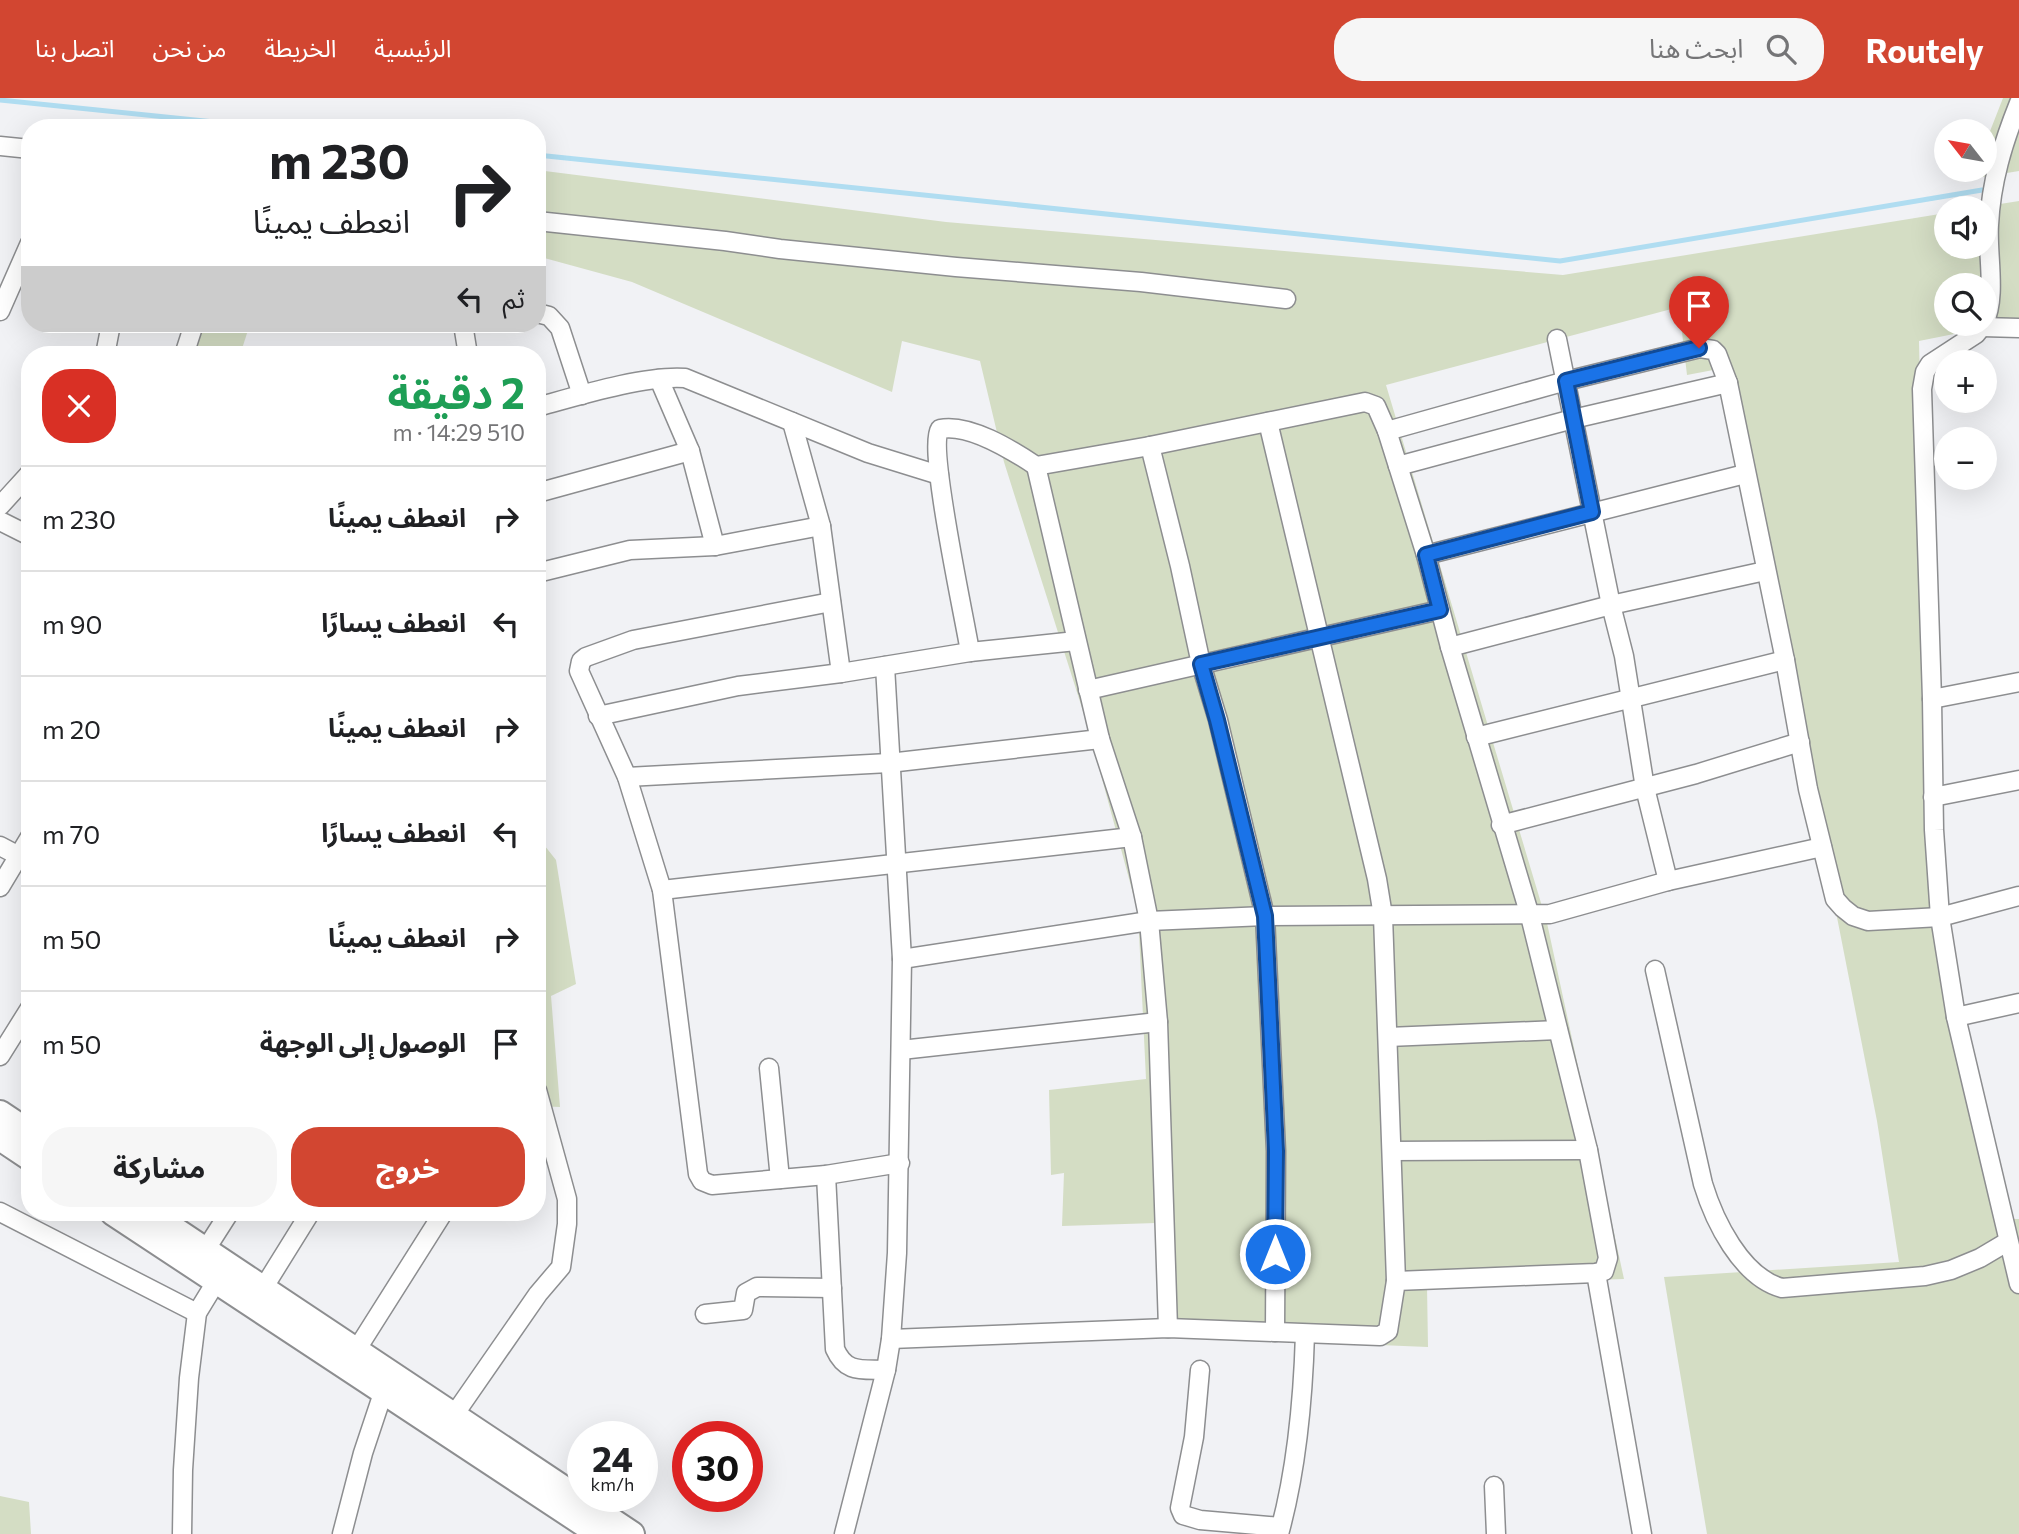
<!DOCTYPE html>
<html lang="ar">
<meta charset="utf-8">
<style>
body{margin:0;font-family:Commissioner,"Noto Sans Arabic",sans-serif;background:#f6f6f6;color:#202124;direction:rtl;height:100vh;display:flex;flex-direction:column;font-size:26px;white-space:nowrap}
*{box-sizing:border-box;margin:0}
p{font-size:23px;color:#757577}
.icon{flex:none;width:38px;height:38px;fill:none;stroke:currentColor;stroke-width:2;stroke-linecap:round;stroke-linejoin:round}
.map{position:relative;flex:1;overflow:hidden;direction:ltr}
.side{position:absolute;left:21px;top:248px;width:525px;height:875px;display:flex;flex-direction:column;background:#fff;border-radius:28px;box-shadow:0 7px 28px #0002;direction:rtl}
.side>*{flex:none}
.hud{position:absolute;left:21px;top:21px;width:525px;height:214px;border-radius:28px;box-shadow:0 7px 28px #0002;direction:rtl;background:#fff;color:#202124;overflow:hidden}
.needle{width:46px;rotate:301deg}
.controls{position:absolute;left:1934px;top:21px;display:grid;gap:14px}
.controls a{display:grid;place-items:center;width:63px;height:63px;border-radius:50%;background:#fff;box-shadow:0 7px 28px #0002;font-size:35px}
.speed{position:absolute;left:567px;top:1323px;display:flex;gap:14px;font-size:35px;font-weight:700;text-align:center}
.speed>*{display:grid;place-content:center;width:91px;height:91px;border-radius:50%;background:#fff;box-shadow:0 7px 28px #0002;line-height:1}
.speed small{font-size:18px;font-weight:400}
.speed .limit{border:10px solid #d22;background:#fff;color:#111}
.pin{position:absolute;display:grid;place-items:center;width:60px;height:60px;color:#fff;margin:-72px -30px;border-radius:50% 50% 50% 0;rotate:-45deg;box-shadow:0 0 7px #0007}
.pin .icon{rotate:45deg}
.me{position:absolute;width:77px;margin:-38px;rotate:0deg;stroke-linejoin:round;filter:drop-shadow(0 0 5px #0008)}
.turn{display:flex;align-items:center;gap:24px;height:147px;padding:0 21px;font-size:32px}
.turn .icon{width:91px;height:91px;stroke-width:2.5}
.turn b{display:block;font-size:49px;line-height:60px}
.then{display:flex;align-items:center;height:66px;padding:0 21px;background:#0003;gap:14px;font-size:26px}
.round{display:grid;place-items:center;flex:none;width:74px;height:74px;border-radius:28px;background:#f6f6f6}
.summary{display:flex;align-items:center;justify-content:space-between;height:119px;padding:0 21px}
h1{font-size:42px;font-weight:700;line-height:52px;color:#1e9e55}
.action{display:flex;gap:14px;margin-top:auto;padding:14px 21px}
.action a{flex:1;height:80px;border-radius:28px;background:#d24631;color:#fff;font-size:28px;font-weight:700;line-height:80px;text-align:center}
.action a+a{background:#f6f6f6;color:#202124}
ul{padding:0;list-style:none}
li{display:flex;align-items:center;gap:21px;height:105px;padding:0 21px;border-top:2px solid #e0e0e0}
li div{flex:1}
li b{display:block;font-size:26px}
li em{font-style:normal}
header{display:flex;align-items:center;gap:42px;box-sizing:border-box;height:98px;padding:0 35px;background:#d24631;color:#fff}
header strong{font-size:33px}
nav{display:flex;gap:38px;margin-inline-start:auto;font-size:24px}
.search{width:490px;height:63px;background:#f6f6f6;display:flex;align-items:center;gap:18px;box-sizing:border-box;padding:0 24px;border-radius:28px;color:#757577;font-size:26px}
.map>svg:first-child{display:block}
.green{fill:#d4ddc4;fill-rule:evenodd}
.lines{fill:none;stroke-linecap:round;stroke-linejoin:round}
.stream{stroke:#b0ddf1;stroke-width:5}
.street-casing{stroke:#8d8e90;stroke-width:21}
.secondary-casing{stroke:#8d8e90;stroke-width:28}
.street{stroke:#fff;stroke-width:18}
.secondary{stroke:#fff;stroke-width:24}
.route-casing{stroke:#114b97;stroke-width:18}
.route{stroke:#1a73e8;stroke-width:12}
</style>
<header>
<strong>Routely</strong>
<div class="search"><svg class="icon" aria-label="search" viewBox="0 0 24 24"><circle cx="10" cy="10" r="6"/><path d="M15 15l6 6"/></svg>ابحث هنا</div>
<nav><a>الرئيسية</a><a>الخريطة</a><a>من نحن</a><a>اتصل بنا</a></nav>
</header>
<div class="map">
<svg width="2019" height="1436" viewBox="0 0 2019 1436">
<rect width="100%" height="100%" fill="#f1f2f5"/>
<!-- green -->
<g class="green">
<polygon points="2003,0 2019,0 2019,73 1970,81 1974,72 1984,72 1985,46"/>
<path d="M537 72 946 124 1563 177 1946 115V149H1984V110H1975L2019 103V223L1919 243 1932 807 2002 1121H2019V1436H1707L1664 1179 1899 1164 1877 1023 1729 269 1687 277 1679 209 1386 287 1547 825 1624 1181 1427 1188 1428 1249 1158 1238 1156 1125 1062 1128 1064 1075 1051 1077 1049 992 1146 981 1138 814 1088 629 1004 364 980 263 902 243 892 294 632 184 537 158ZM1946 187H1984V226H1946Z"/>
<polygon points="189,226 250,226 240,257 180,257"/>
<polygon points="537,738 556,762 576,886 551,898 560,1009 537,1008"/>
<polygon points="0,1398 29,1404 31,1436 0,1436"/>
</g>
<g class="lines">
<!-- stream -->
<g class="stream">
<polyline points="0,2 272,30"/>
<polyline points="537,57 1560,163 1982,92"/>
</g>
<!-- street casing -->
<g class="street-casing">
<g id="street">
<polyline points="0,48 30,51"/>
<polyline points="537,123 725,143 780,151 956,169 1141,184 1286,201"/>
<polyline points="0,213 30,145"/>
<polyline points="537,215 549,218 560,230 582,297"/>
<path d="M1984 225C1997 199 1987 156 1989 127 1991 84 2003 45 2019 5"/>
<polyline points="463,226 468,257"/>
<polyline points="1984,226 1976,236 1930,266 1925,274 1922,291 1932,601 1934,732 1940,819 1956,919 2019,1186"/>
<polyline points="1982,229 2019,230"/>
<polyline points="1557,241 1611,507 1624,558 1645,690 1668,783"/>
<polyline points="105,257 111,226"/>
<polyline points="184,257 194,226"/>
<polyline points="659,281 690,353 715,448"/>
<path d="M537 309C577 298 645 277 685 280L868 355 939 377"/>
<polyline points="792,324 821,428 841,575"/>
<polyline points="1268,324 1377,781 1383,818 1396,1183"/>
<polyline points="1387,333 1566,283 1700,250 1713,252 1717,256 1728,285 1785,562 1808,691 1835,801 1843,810 1853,818 1868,823 1940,819 2019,798"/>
<polyline points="1150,348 1180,468 1201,566 1218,622 1265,818 1276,1053 1275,1234"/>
<polyline points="1036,368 1100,641 1132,739 1149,823 1158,924 1168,1230"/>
<polyline points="1398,368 1573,321 1728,285"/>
<polyline points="537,395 690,353"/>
<polyline points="0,408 30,375"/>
<polyline points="0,423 30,438"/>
<polyline points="1426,457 1745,376"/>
<polyline points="537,475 630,452 715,448 821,428"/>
<polyline points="831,504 633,542 586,559 581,563 579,573 627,679 662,792 698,1076 702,1083 712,1087 826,1077 900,1065"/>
<polyline points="1450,549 1611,507 1765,473"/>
<polyline points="1088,592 1440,512"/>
<polyline points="1932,601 2019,584"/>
<polyline points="598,618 738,588 841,575 970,554 1076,543"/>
<polyline points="1476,639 1785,562"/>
<polyline points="627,679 889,665 1100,641"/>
<polyline points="1933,699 2019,682"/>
<polyline points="1501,727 1696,676 1800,644"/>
<polyline points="0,748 19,758"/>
<polyline points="0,789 30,739"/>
<polyline points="662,792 1132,739"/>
<polyline points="902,861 1149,823 1265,818 1550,816 1668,783 1822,749"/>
<path d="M1655 872 1703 1086C1714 1122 1741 1179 1782 1190L1925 1178 1951 1172 1980 1160 2007 1144"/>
<polyline points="1956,919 2019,905"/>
<polyline points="1388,939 1558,932"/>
<polyline points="901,952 1158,924"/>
<polyline points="0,958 30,910"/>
<polyline points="769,970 780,1081"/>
<polyline points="1392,1053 1588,1052"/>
<path d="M826 1077 835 1251C846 1276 862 1271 886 1272"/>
<polyline points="0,1114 197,1215"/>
<polyline points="206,1151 229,1115"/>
<polyline points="1596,1175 1642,1436"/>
<polyline points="264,1189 310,1115"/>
<polyline points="705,1216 743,1212 746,1195 757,1189 832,1190"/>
<path d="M891 1241 1168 1230 1380 1238 1388 1233 1396 1183 1596 1175 1604 1173 1608 1160 1588 1052 1530 818 1450 549 1426 457 1387 333 1376 308 1365 304 1150 348 1036 368C1012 352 969 325 940 331 927 350 965 521 970 554"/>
<polyline points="357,1251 443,1115"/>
<polyline points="1200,1272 1194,1339 1180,1410 1183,1417 1200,1422 1280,1429"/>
<polyline points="454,1317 538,1196 561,1169 567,1126 567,1101 537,992"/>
<polyline points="1494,1388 1496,1436"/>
<polyline points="182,1436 183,1372 189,1280 197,1215 222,1174"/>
<polyline points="342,1436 363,1355 384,1292"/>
<polyline points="844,1436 886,1272 891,1241 897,1155 902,861 885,568"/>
<path d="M1279 1436C1297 1371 1303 1304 1305 1236"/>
</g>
</g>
<!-- secondary casing -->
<g class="secondary-casing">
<g id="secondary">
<polyline points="0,1015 30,1035"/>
<polyline points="0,1040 30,1060"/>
<polyline points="113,1115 599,1436"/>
<polyline points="150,1115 632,1436"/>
</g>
</g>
<!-- street -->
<use href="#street" class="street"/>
<!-- secondary -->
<use href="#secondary" class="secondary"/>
</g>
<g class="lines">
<!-- route casing -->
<g class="route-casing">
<polyline id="route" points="1275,1156 1276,1053 1265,818 1217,622 1201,566 1440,512 1426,457 1592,414 1566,283 1699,250"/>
</g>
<!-- route -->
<use href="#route" class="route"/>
</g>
</svg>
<div class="controls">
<a><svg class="needle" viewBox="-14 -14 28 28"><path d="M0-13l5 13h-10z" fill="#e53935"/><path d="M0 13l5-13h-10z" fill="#757577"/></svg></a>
<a><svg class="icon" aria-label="sound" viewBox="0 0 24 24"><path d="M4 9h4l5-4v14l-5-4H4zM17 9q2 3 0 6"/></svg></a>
<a><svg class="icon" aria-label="search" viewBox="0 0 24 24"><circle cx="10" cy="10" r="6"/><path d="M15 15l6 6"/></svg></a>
<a>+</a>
<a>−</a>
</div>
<div class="speed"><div>24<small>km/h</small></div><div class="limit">30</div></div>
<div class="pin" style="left:1699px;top:250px;background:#d93025"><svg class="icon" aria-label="arrive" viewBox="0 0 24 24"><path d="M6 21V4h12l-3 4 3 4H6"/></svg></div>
<svg class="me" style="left:1275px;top:1156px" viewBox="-20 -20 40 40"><circle r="17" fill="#1a73e8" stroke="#fff" stroke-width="3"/><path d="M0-11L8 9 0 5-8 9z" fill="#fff"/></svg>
<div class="hud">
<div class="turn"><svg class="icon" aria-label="right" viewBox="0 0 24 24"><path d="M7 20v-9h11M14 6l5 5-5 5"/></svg><div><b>230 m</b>انعطف يمينًا</div></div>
<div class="then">ثم<svg class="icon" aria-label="left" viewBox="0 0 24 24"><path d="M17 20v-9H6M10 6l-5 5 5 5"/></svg></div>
</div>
<section class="side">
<div class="summary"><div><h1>2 دقيقة</h1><p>510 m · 14:29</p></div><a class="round" style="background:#d93025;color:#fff"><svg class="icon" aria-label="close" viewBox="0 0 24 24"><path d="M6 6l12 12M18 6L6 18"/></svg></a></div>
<ul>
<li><svg class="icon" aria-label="right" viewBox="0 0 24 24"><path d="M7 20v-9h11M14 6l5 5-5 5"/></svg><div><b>انعطف يمينًا</b></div><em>230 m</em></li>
<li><svg class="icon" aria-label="left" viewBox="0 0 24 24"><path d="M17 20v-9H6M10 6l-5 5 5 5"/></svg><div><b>انعطف يسارًا</b></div><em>90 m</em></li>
<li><svg class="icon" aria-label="right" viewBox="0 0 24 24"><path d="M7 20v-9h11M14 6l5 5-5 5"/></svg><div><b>انعطف يمينًا</b></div><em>20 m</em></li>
<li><svg class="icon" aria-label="left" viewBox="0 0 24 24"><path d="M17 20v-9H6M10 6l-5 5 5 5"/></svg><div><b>انعطف يسارًا</b></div><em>70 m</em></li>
<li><svg class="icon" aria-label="right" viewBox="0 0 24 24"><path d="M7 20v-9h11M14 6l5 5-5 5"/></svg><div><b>انعطف يمينًا</b></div><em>50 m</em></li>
<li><svg class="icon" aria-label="arrive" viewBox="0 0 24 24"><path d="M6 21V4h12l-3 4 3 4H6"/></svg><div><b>الوصول إلى الوجهة</b></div><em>50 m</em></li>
</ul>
<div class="action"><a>خروج</a><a>مشاركة</a></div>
</section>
</div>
